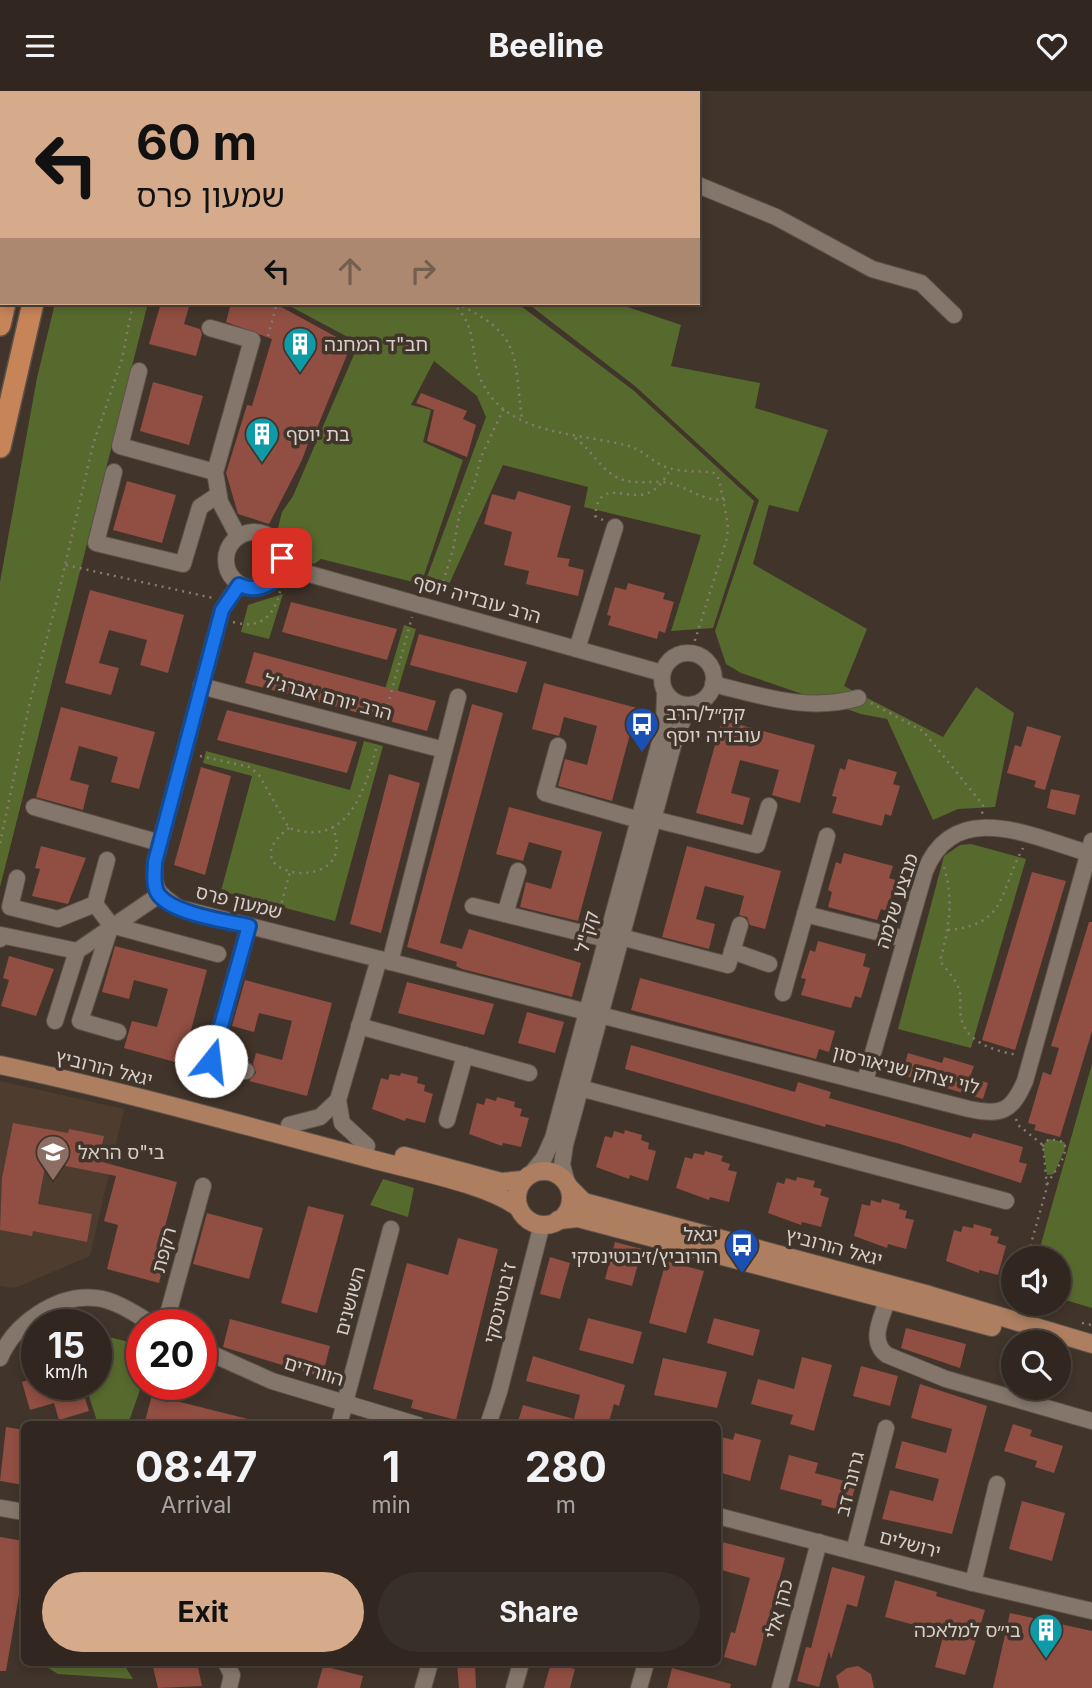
<!DOCTYPE html>
<meta charset="utf-8">
<style>
body{margin:0;font-family:Inter,"Noto Sans Hebrew",sans-serif;background:#392f29;color:#f1f3f6;height:100vh;display:flex;flex-direction:column;font-size:26px;white-space:nowrap}
*{box-sizing:border-box;margin:0}
p{font-size:23px;color:#a8a5a5}
.icon{flex:none;width:38px;height:38px;fill:none;stroke:currentColor;stroke-width:2;stroke-linecap:round;stroke-linejoin:round}
.map{position:relative;flex:1;overflow:hidden}
.panel{position:absolute;left:21px;top:1330px;width:700px;height:245px;display:flex;flex-direction:column;background:#312720;border-radius:10px;box-shadow:0 4px 10px #0003,0 0 0 2px #4c443e}
.panel>*{flex:none}
.banner{position:absolute;left:0px;top:0px;width:700px;height:214px;box-shadow:0 4px 10px #0003,0 0 0 2px #4c443e;background:#d6ab8b;color:#111;overflow:hidden}
.buttons{position:absolute;left:1001px;top:1155px;display:grid;gap:14px}
.buttons a{display:grid;place-items:center;width:70px;height:70px;border-radius:50%;background:#312720;box-shadow:0 4px 10px #0003,0 0 0 2px #4c443e;font-size:35px}
.speed{position:absolute;left:21px;top:1218px;display:flex;gap:14px;font-size:35px;font-weight:700;text-align:center}
.speed>*{display:grid;place-content:center;width:91px;height:91px;border-radius:50%;background:#312720;box-shadow:0 4px 10px #0003,0 0 0 2px #4c443e;line-height:1}
.speed small{font-size:18px;font-weight:400}
.speed .limit{border:10px solid #d22;background:#fff;color:#111}
.pin{position:absolute;display:grid;place-items:center;width:60px;height:60px;color:#fff;margin:-30px;border-radius:14px;box-shadow:0 4px 10px #0006}
.me{position:absolute;width:77px;margin:-38px;rotate:16deg;stroke-linejoin:round;filter:drop-shadow(0 0 5px #0008)}
.turn{display:flex;align-items:center;gap:24px;height:147px;padding:0 21px;font-size:32px}
.turn .icon{width:91px;height:91px;stroke-width:2.5}
.turn b{display:block;font-size:49px;line-height:60px}
.lanes{display:flex;align-items:center;height:66px;padding:0 21px;background:#0003;justify-content:center;gap:35px;direction:ltr}
.lanes .off{opacity:.35}
.eta{display:flex;justify-content:space-evenly;align-items:center;height:119px;text-align:center}
.eta b{font-size:42px;font-weight:700;line-height:49px}
.button{display:flex;gap:14px;margin-top:auto;padding:14px 21px}
.button a{flex:1;height:80px;border-radius:42px;background:#d6ab8b;color:#111;font-size:28px;font-weight:700;line-height:80px;text-align:center}
.button a+a{background:#392f29;color:#f1f3f6}
header{display:flex;justify-content:space-between;align-items:center;height:91px;padding:0 21px;background:#312720;font-size:32px;font-weight:700}
.map>svg:first-child{display:block}
.built{fill:#4e3c2e}
.green{fill:#576a2e}
.building{fill:#914e42}
.lines{fill:none;stroke-linecap:round;stroke-linejoin:round}
.minor-casing{stroke:#5c5249;stroke-width:18}
.major-casing{stroke:#5c5249;stroke-width:20}
.highway-casing{stroke:#5c5249;stroke-width:24}
.path{stroke:#867b73;stroke-width:2.5;stroke-dasharray:2 5;stroke-linecap:butt}
.minor{stroke:#84766b;stroke-width:16}
.major{stroke:#ad7e60;stroke-width:18}
.highway{stroke:#c88459;stroke-width:21}
.route-casing{stroke:#114b97;stroke-width:18}
.route{stroke:#1a73e8;stroke-width:12}
.labels{text-anchor:middle;dominant-baseline:central;stroke-width:7;stroke-linejoin:round;paint-order:stroke}
.poi-label{font-size:19px;fill:#d7cfc9;stroke:#41342a;text-anchor:start}
.street-label{font-size:19px;fill:#d7cfc9;stroke:#41342a}
</style>
<header><svg class="icon" aria-label="menu" viewBox="0 0 24 24"><path d="M4 6h16M4 12h16M4 18h16"/></svg>Beeline<svg class="icon" aria-label="heart" viewBox="0 0 24 24"><path d="M12 20l-8-8c-3-5 5-10 8-4 3-6 11-1 8 4z"/></svg></header>
<div class="map">
<svg width="1092" height="1597" viewBox="0 0 1092 1597">
<rect width="100%" height="100%" fill="#41342a"/>
<!-- built -->
<polygon class="built" points="0,990 124,1018 90,1165 15,1197 0,1195"/>
<!-- green -->
<g class="green">
<polygon points="55,212 148,212 0,796 0,491 37,287"/>
<polygon points="284,212 517,212 633,299 754,410 713,537 671,540 701,444 584,416 588,396 503,374 446,500 424,494 486,326 477,305 434,270 411,314 431,319 423,351 463,369 421,493 321,468 314,473 291,462 277,441 282,421 293,405 359,252"/>
<polygon points="527,212 616,212 681,234 671,275 760,292 755,317 828,339 798,421 769,414 753,473 867,538 844,595 943,646 976,596 1014,622 995,716 958,718 933,729 887,628 861,623 741,582 726,573 715,540 759,409 635,295"/>
<polygon points="283,503 269,548 241,541 248,514"/>
<polygon points="404,534 416,538 388,632 376,629"/>
<polygon points="364,650 383,655 335,830 221,800 252,685 203,672 206,660 350,699"/>
<polygon points="971,753 1026,768 971,957 898,938 944,765 960,754"/>
<polygon points="1092,973 1092,1217 1059,1207 1059,1167 1037,1167"/>
<polygon points="1049,1048 1064,1051 1066,1055 1054,1083 1047,1084 1043,1054"/>
<polygon points="383,1088 414,1097 408,1126 370,1114"/>
<polygon points="96,1243 142,1254 142,1293 128,1333 91,1333 97,1330 85,1293 96,1293"/>
<polygon points="40,1572 123,1572 133,1588 58,1583"/>
</g>
<!-- building -->
<g class="building">
<polygon points="161,212 190,212 184,233 200,238 202,243 196,265 149,253"/>
<polygon points="231,212 274,212 351,254 317,337 314,336 302,369 269,433 238,423 226,382 247,314 252,315 272,248 226,231"/>
<polygon points="153,291 203,305 189,354 140,340"/>
<polygon points="421,302 467,320 463,328 476,334 467,366 427,350 434,319 416,312"/>
<polygon points="127,390 176,404 162,452 113,439"/>
<polygon points="518,400 571,415 557,466 570,468 568,475 584,479 578,505 526,493 529,480 504,474 512,441 484,433 492,403 515,409"/>
<polygon points="628,492 665,502 663,508 674,511 665,542 659,540 657,548 608,534 611,525 607,524 615,496 626,499"/>
<polygon points="90,499 184,524 168,582 140,574 147,549 109,539 99,572 119,577 111,604 65,592"/>
<polygon points="291,511 397,538 387,569 282,541"/>
<polygon points="419,543 527,571 517,602 410,574"/>
<polygon points="254,561 436,610 427,640 245,592"/>
<polygon points="544,592 637,617 612,710 558,695 565,668 587,674 597,635 564,626 559,645 532,638"/>
<polygon points="472,613 503,622 440,852 462,858 469,838 581,872 572,906 462,878 456,875 457,871 407,856"/>
<polygon points="61,616 155,641 139,698 111,691 118,666 79,655 70,689 89,694 83,719 36,706"/>
<polygon points="227,619 357,651 347,682 217,649"/>
<polygon points="722,629 815,654 800,712 772,704 779,679 740,669 731,702 750,707 743,734 696,722"/>
<polygon points="1027,635 1061,645 1045,699 1034,696 1036,690 1007,682 1015,654 1021,656"/>
<polygon points="848,668 897,681 893,693 900,695 891,725 885,723 882,735 832,722 837,706 832,705 840,677 845,679"/>
<polygon points="201,676 231,685 205,784 174,774"/>
<polygon points="389,683 420,692 381,842 350,833"/>
<polygon points="1051,698 1080,704 1075,724 1047,717"/>
<polygon points="509,716 602,741 578,830 520,816 526,791 551,798 562,760 529,751 523,770 496,763"/>
<polygon points="41,755 86,767 68,813 32,805 40,778 35,777"/>
<polygon points="687,755 781,780 765,838 750,834 747,826 739,824 744,805 705,795 696,828 715,833 709,858 662,846"/>
<polygon points="844,762 893,775 889,787 896,789 887,820 881,818 877,829 828,816 832,801 828,799 836,771 841,773"/>
<polygon points="1032,781 1066,790 1015,959 982,949"/>
<polygon points="1089,831 1092,831 1092,940 1060,1046 1034,1039 1036,1034 1028,1032 1043,981 1051,984 1059,957 1051,955"/>
<polygon points="818,850 866,863 863,875 870,877 861,907 855,905 851,917 801,904 806,888 801,887 810,859 815,861"/>
<polygon points="115,855 207,879 182,973 124,957 132,930 157,936 168,898 134,889 129,908 102,901"/>
<polygon points="9,865 54,878 36,925 1,915 9,889 3,887"/>
<polygon points="640,887 835,940 829,961 819,958 816,968 631,919"/>
<polygon points="245,889 332,912 307,1005 249,990 256,982 253,973 256,962 282,969 292,930 259,922 254,941 232,935"/>
<polygon points="407,891 494,913 484,944 398,922"/>
<polygon points="527,921 564,931 555,962 518,952"/>
<polygon points="631,954 795,1001 798,991 831,1001 829,1007 971,1047 973,1042 1023,1056 1019,1071 1027,1073 1021,1092 900,1053 826,1033 825,1036 625,978"/>
<polygon points="908,962 942,972 944,966 974,975 970,986 988,992 983,1008 902,984"/>
<polygon points="401,982 418,986 417,992 425,994 424,1000 433,1003 425,1032 406,1027 405,1030 372,1018 381,987 388,989 390,983 400,985"/>
<polygon points="497,1006 515,1011 514,1016 522,1018 520,1025 529,1027 521,1056 503,1052 502,1055 469,1043 477,1012 484,1014 486,1007 496,1010"/>
<polygon points="13,1032 68,1042 69,1038 104,1045 98,1070 177,1091 157,1165 165,1168 159,1192 107,1178 118,1134 104,1130 116,1085 46,1071 38,1113 92,1123 87,1151 33,1140 32,1145 0,1139 2,1087"/>
<polygon points="625,1039 642,1044 641,1049 649,1052 648,1058 656,1060 648,1090 630,1084 629,1088 596,1076 605,1045 612,1047 614,1040 624,1043"/>
<polygon points="705,1060 723,1065 721,1070 730,1073 728,1079 737,1081 729,1111 710,1106 709,1109 676,1097 685,1066 692,1068 694,1062 704,1064"/>
<polygon points="797,1086 815,1090 813,1096 822,1098 820,1104 829,1107 821,1136 802,1131 801,1134 768,1122 777,1091 784,1093 786,1087 796,1090"/>
<polygon points="882,1108 900,1113 899,1118 907,1120 905,1127 914,1129 906,1158 888,1153 887,1157 854,1145 862,1113 870,1115 871,1109 881,1112"/>
<polygon points="308,1115 344,1124 317,1222 281,1212"/>
<polygon points="207,1122 263,1137 249,1188 193,1173"/>
<polygon points="974,1133 992,1138 990,1144 999,1146 997,1152 1006,1155 998,1184 979,1179 979,1182 946,1170 954,1139 961,1141 963,1135 973,1137"/>
<polygon points="458,1147 498,1158 456,1329 411,1317 413,1309 373,1298 407,1172 448,1184"/>
<polygon points="615,1151 642,1158 632,1195 605,1188"/>
<polygon points="550,1166 570,1172 560,1208 540,1203"/>
<polygon points="666,1170 704,1180 686,1242 649,1232"/>
<polygon points="588,1227 642,1241 633,1273 579,1259"/>
<polygon points="714,1227 760,1239 753,1265 707,1252"/>
<polygon points="230,1228 330,1255 322,1286 223,1256"/>
<polygon points="906,1237 966,1253 960,1277 901,1257"/>
<polygon points="533,1265 625,1294 619,1315 614,1313 608,1334 517,1334 523,1314 574,1328 580,1304 526,1290"/>
<polygon points="802,1266 832,1274 814,1340 790,1333 793,1324 751,1313 758,1288 794,1298"/>
<polygon points="663,1267 727,1281 717,1317 654,1304"/>
<polygon points="861,1275 898,1285 890,1315 853,1305"/>
<polygon points="37,1286 37,1293 57,1293 61,1308 83,1301 89,1320 59,1329 54,1312 30,1319 22,1291"/>
<polygon points="920,1293 987,1315 952,1443 882,1428 890,1399 933,1410 939,1388 895,1377 902,1350 946,1362 952,1338 911,1327"/>
<polygon points="152,1304 252,1329 252,1334 144,1334"/>
<polygon points="1013,1333 1032,1339 1030,1345 1063,1355 1054,1382 1035,1376 1037,1370 1004,1360"/>
<polygon points="6,1336 24,1339 24,1394 0,1390"/>
<polygon points="735,1342 761,1349 750,1390 718,1381 718,1345 733,1349"/>
<polygon points="789,1364 818,1372 815,1382 856,1393 848,1421 821,1414 822,1409 780,1398"/>
<polygon points="1022,1410 1065,1422 1052,1470 1009,1458"/>
<polygon points="0,1446 24,1450 24,1475 6,1580 0,1580"/>
<polygon points="718,1450 785,1467 756,1575 724,1566 731,1541 735,1542 750,1487 718,1478"/>
<polygon points="832,1476 865,1485 857,1516 847,1513 831,1568 829,1560 819,1596 797,1590 806,1556 811,1557"/>
<polygon points="895,1489 937,1501 936,1505 985,1519 965,1584 935,1576 944,1542 885,1526"/>
<polygon points="1010,1522 1092,1540 1092,1597 993,1597"/>
<polygon points="152,1572 197,1572 202,1595 158,1597"/>
<polygon points="457,1572 475,1572 476,1597 459,1597"/>
<polygon points="551,1572 575,1578 570,1597 544,1597"/>
<polygon points="323,1575 363,1585 360,1597 317,1597"/>
<polygon points="858,1575 871,1583 874,1597 839,1597 836,1585 847,1577"/>
<polygon points="672,1577 731,1593 730,1597 667,1597"/>
</g>
<g class="lines">
<!-- minor casing -->
<g class="minor-casing">
<g id="minor">
<polyline points="466,0 471,2"/>
<polyline points="698,94 776,126 872,178 921,192 954,224"/>
<polyline points="210,237 252,249 215,381 220,411 238,445"/>
<polyline points="139,280 120,355 215,381"/>
<polyline points="114,381 96,452 183,473 200,416 218,404"/>
<circle cx="254" cy="469" r="28"/>
<polyline points="281,475 662,582"/>
<path d="M239 493 222 519 155 771C153 799 157 802 179 817L587 921"/>
<polyline points="577,558 615,436"/>
<circle cx="688" cy="588" r="26"/>
<path d="M713 593C762 605 807 621 858 607"/>
<polyline points="201,595 444,659"/>
<polyline points="558,655 545,702 639,729"/>
<polyline points="34,716 160,752"/>
<polyline points="653,728 757,754 769,715"/>
<polyline points="107,769 95,813 111,834 218,863"/>
<polyline points="17,787 10,816 58,828 95,813"/>
<polyline points="473,815 606,848"/>
<polyline points="505,823 518,780"/>
<polyline points="805,823 905,848"/>
<polyline points="111,834 80,930 118,941"/>
<polyline points="621,846 728,874 740,834"/>
<polyline points="0,848 1,844 77,860"/>
<polyline points="732,860 769,873"/>
<polyline points="390,871 458,606"/>
<polyline points="783,902 827,745"/>
<path d="M600 924 969 1018C1002 1025 1012 1020 1025 990L1092 750"/>
<polyline points="55,930 77,860 159,804"/>
<polyline points="359,935 529,982"/>
<polyline points="246,980 211,970 249,835"/>
<path d="M865 990 925 780C955 706 1033 746 1088 762"/>
<polyline points="580,997 1006,1110"/>
<polyline points="447,1029 465,964"/>
<polyline points="289,1034 320,1026 338,1009"/>
<polyline points="367,1055 342,1032 338,1009 379,868"/>
<polyline points="530,1084 544,1067 553,1047 664,636 665,602"/>
<polyline points="567,1092 562,1074 565,1054 674,651 685,624 694,613"/>
<path d="M888 1208C882 1226 868 1250 887 1264L946 1288 1092 1330"/>
<polyline points="165,1234 203,1095"/>
<polyline points="201,1258 272,1290 418,1334"/>
<path d="M0 1267C14 1233 58 1202 96 1207 116 1209 137 1224 154 1234"/>
<polyline points="339,1334 391,1138"/>
<polyline points="488,1334 499,1301 542,1133"/>
<polyline points="0,1417 24,1421"/>
<polyline points="718,1425 973,1492 1092,1520"/>
<polyline points="854,1460 886,1337"/>
<polyline points="973,1492 997,1393"/>
<polyline points="226,1572 232,1584 229,1597"/>
<polyline points="423,1597 430,1572"/>
<polyline points="514,1597 521,1572"/>
<polyline points="639,1597 646,1572"/>
<polyline points="780,1597 819,1451"/>
</g>
</g>
<!-- major casing -->
<g class="major-casing">
<g id="major">
<path d="M0 974C124 1000 245 1035 368 1067 410 1079 486 1092 519 1117"/>
<polyline points="404,1065 501,1091 523,1089"/>
<circle cx="544" cy="1107" r="27"/>
<polyline points="569,1096 584,1111 929,1204 1092,1253"/>
<polyline points="558,1129 578,1127 992,1236"/>
</g>
</g>
<!-- highway casing -->
<g class="highway-casing">
<g id="highway">
<polyline points="71,2 72,0"/>
<polyline points="100,2 100,0"/>
<polyline points="0,234 5,212"/>
<polyline points="0,356 33,212"/>
</g>
</g>
<!-- path -->
<g class="path">
<path d="M452 212C481 237 467 265 484 295 511 345 581 342 629 355 643 359 652 371 666 376 681 382 699 379 714 382L719 388 728 433 727 447 691 562"/>
<path d="M456 212C523 245 513 261 522 328"/>
<polyline points="268,245 277,212"/>
<path d="M575 347C589 357 597 372 610 382 630 398 652 387 673 393 695 400 700 409 725 409"/>
<path d="M603 429 595 425C599 385 626 411 648 402 659 398 665 387 671 378"/>
<polyline points="66,474 213,507"/>
<polyline points="439,504 453,459 460,420 474,394 481,366 504,317"/>
<path d="M233 531C265 540 277 520 282 491"/>
<polyline points="871,612 923,640 983,714 982,724"/>
<polyline points="384,628 412,526"/>
<path d="M200 665 250 676 259 684 289 737C347 757 364 702 376 658"/>
<path d="M289 737C222 787 364 807 332 735"/>
<polyline points="0,752 29,615 57,509 93,354 122,268 133,212"/>
<path d="M944 776C954 809 949 837 940 870 946 878 956 889 959 898 962 906 959 917 961 926 966 952 995 960 1018 964"/>
<polyline points="278,825 290,781"/>
<path d="M948 839C1008 834 999 800 1023 757"/>
<polyline points="1016,1028 1018,1034 1043,1054 1047,1096 1027,1167"/>
<path d="M1042 1055 1049 1048 1064 1051C1069 1067 1053 1080 1047 1094"/>
<polyline points="1082,1232 1092,1234"/>
</g>
<!-- minor -->
<use href="#minor" class="minor"/>
<!-- major -->
<use href="#major" class="major"/>
<!-- highway -->
<use href="#highway" class="highway"/>
</g>
<g class="lines">
<!-- route casing -->
<g class="route-casing">
<path id="route" d="M211 970 249 835C226 830 174 823 159 804 152 796 155 781 155 771L222 519 239 494C261 503 282 491 282 467"/>
</g>
<!-- route -->
<use href="#route" class="route"/>
</g>
<!-- icons -->
<defs>
<g id="building-pin" transform="scale(1.75)"><path d="M0 17L-7.5 6A9.5 9.5 0 1 1 7.5 6Z" fill="#0f9aa8" stroke="#41342a"/><path d="M-4-6H4V6H1V3H-1V6H-4ZM-2.5-4.3h1.7v1.8h-1.7ZM.8-4.3h1.7v1.8H.8ZM-2.5-1h1.7V.8h-1.7ZM.8-1h1.7V.8H.8Z" fill="#fff"/></g>
<g id="bus-pin" transform="scale(1.75)"><path d="M0 17L-7.5 6A9.5 9.5 0 1 1 7.5 6Z" fill="#1a4fb4" stroke="#41342a"/><path d="M-5-6H5V4H4V6H2V4H-2V6H-4V4H-5ZM-3.5-4V0h7V-4ZM-3.5 1.2v1.5H-2V1.2ZM2 1.2v1.5H3.5V1.2Z" fill="#fff"/></g>
<g id="school-pin" transform="scale(1.75)"><path d="M0 17L-7.5 6A9.5 9.5 0 1 1 7.5 6Z" fill="#8d6e63" stroke="#41342a"/><path d="M0-5L7-2L0 1L-7-2ZM-4 1L0 2.5L4 1V4Q0 6-4 4Z" fill="#fff"/></g>
</defs>
<g fill-rule="evenodd">
<use href="#building-pin" x="300" y="253"/>
<use href="#building-pin" x="262" y="343"/>
<use href="#bus-pin" x="642" y="633"/>
<use href="#school-pin" x="53" y="1061"/>
<use href="#bus-pin" x="742" y="1154"/>
<use href="#building-pin" x="1046" y="1539"/>
</g>
<g class="labels">
<!-- poi labels -->
<g class="poi-label">
<text x="324" y="253">חב"ד המחנה</text>
<text x="286" y="343">בת יוסף</text>
<text x="666" y="622">קק״ל/הרב<tspan x="666" dy="22">עובדיה יוסף</tspan></text>
<text x="78" y="1061">בי"ס הראל</text>
<text x="718" y="1143" text-anchor="end">יגאל<tspan x="718" dy="22">הורוביץ/ז׳בוטינסקי</tspan></text>
<text x="1021" y="1539" text-anchor="end">בי״ס למלאכה</text>
</g>
<!-- street labels -->
<g class="street-label">
<text transform="translate(477 508) rotate(16)">הרב עובדיה יוסף</text>
<text transform="translate(328 606) rotate(15)">הרב יורם אברג'ל</text>
<text transform="translate(897 810) rotate(-72)">מבצע שלמה</text>
<text transform="translate(239 811) rotate(14)">שמעון פרס</text>
<text transform="translate(587 841) rotate(-75)">קק"ל</text>
<text transform="translate(104 977) rotate(14)">יגאל הורוביץ</text>
<text transform="translate(906 979) rotate(14)">לוי יצחק שניאורסון</text>
<text transform="translate(834 1156) rotate(15)">יגאל הורוביץ</text>
<text transform="translate(164 1159) rotate(-75)">רקפת</text>
<text transform="translate(350 1210) rotate(-75)">השושנים</text>
<text transform="translate(500 1212) rotate(-76)">ז'בוטינסקי</text>
<text transform="translate(314 1280) rotate(17)">הוורדים</text>
<text transform="translate(850 1393) rotate(-76)">גרונר דב</text>
<text transform="translate(910 1453) rotate(15)">ירושלים</text>
<text transform="translate(779 1518) rotate(-75)">כהן אלי</text>
</g>
</g>
</svg>
<div class="buttons">
<a><svg class="icon" aria-label="sound" viewBox="0 0 24 24"><path d="M4 9h4l5-4v14l-5-4H4zM17 9q2 3 0 6"/></svg></a>
<a><svg class="icon" aria-label="search" viewBox="0 0 24 24"><circle cx="10" cy="10" r="6"/><path d="M15 15l6 6"/></svg></a>
</div>
<div class="speed"><div>15<small>km/h</small></div><div class="limit">20</div></div>
<div class="pin" style="left:282px;top:467px;background:#d93025"><svg class="icon" aria-label="arrive" viewBox="0 0 24 24"><path d="M6 21V4h12l-3 4 3 4H6"/></svg></div>
<svg class="me" style="left:211px;top:970px" viewBox="-20 -20 40 40"><circle r="19" fill="#fff"/><path d="M0-13L10 11 0 6-10 11z" fill="#1a73e8"/></svg>
<div class="banner">
<div class="turn"><svg class="icon" aria-label="left" viewBox="0 0 24 24"><path d="M17 20v-9H6M10 6l-5 5 5 5"/></svg><div><b>60 m</b>שמעון פרס</div></div>
<div class="lanes"><svg class="icon" aria-label="left" viewBox="0 0 24 24"><path d="M17 20v-9H6M10 6l-5 5 5 5"/></svg><svg class="icon off" aria-label="ahead" viewBox="0 0 24 24"><path d="M12 20V5M6 11l6-6 6 6"/></svg><svg class="icon off" aria-label="right" viewBox="0 0 24 24"><path d="M7 20v-9h11M14 6l5 5-5 5"/></svg></div>
</div>
<section class="panel">
<div class="eta">
<div><b>08:47</b><p>Arrival</p></div>
<div><b>1</b><p>min</p></div>
<div><b>280</b><p>m</p></div>
</div>
<div class="button"><a>Exit</a><a>Share</a></div>
</section>
</div>
